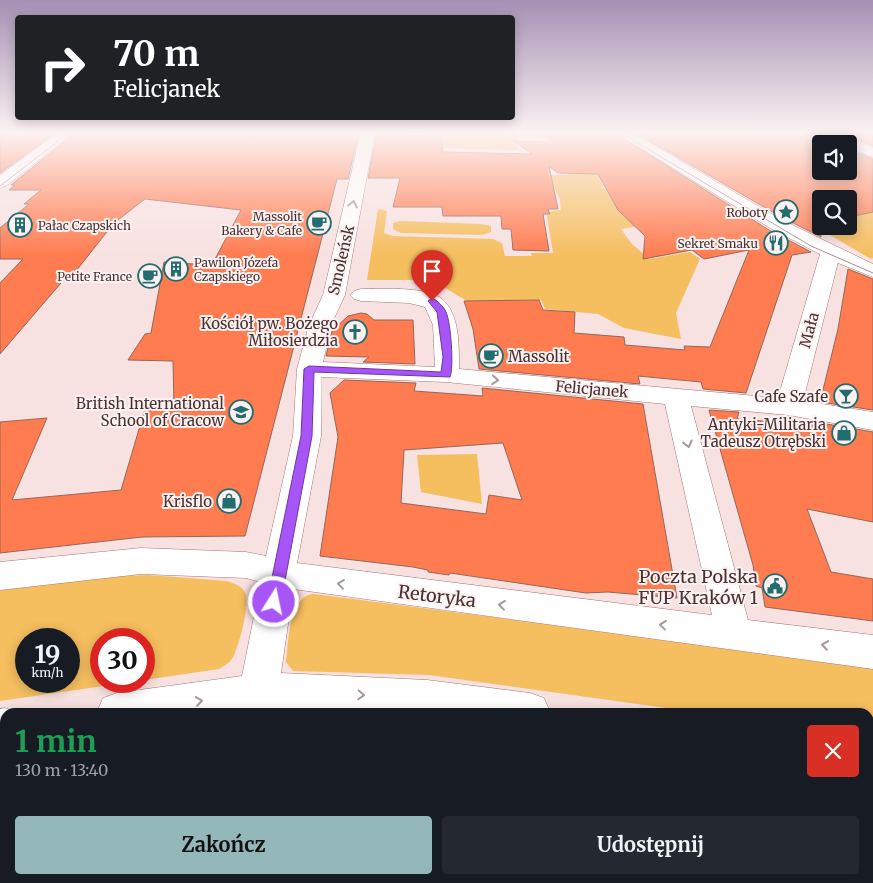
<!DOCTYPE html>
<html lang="pl">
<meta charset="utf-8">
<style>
body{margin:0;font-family:Merriweather,serif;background:#242831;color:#f1f3f6;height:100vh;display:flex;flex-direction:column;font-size:19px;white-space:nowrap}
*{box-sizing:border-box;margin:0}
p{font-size:16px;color:#9ea1a6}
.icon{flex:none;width:28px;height:28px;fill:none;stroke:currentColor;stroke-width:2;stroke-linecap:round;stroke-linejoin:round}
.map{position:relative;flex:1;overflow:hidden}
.details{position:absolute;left:0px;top:708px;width:874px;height:176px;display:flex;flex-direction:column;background:#171b24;border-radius:15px 15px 0 0;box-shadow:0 2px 12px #0003}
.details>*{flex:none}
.banner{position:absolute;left:15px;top:15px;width:500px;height:105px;border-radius:5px;box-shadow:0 2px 12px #0003;background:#202124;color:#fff;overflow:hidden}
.tools{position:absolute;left:812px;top:135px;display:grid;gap:10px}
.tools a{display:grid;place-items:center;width:45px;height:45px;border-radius:5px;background:#171b24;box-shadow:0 2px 12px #0003;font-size:25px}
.speed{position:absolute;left:15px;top:628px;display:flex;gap:10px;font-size:25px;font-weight:700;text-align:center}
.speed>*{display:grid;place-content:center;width:65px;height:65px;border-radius:50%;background:#171b24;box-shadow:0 2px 12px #0003;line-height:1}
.speed small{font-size:12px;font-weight:400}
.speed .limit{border:8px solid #d22;background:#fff;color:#111}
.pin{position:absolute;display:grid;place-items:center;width:42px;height:42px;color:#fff;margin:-51px -21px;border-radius:50% 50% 50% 0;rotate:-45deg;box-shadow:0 0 5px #0007}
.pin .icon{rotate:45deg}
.me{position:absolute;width:55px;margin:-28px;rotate:10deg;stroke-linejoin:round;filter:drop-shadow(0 0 4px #0008)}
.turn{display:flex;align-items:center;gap:18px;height:105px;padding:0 15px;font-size:22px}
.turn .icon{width:65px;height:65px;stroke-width:2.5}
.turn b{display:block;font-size:35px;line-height:42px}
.round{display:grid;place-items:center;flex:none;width:52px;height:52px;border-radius:5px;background:#242831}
.headline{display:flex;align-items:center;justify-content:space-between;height:85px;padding:0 15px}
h1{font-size:30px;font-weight:700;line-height:38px;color:#1e9e55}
.primary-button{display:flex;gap:10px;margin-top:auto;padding:10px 15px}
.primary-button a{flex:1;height:58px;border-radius:5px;background:#94b7ba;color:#111;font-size:20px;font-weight:700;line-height:58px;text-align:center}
.primary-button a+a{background:#242831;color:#f1f3f6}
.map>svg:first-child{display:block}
.green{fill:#f5be5f;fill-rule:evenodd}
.building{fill:#ff7c51;stroke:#946758;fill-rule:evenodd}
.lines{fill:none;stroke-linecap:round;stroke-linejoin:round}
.street-casing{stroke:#a87677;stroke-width:1}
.secondary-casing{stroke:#a87677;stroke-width:1}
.street{fill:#fff;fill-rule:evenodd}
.secondary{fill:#fff;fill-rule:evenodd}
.tram{stroke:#a38c8c;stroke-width:1}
.oneway{stroke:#a49898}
.route{fill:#a855f7;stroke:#6d37a1}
.labels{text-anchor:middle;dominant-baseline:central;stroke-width:4;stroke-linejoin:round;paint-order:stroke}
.far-poi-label{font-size:12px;fill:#483232;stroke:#fdf1f1;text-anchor:end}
.street-label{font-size:15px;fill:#483232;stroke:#fdf1f1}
.poi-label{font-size:15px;fill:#483232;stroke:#fdf1f1;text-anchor:end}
.near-poi-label{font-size:18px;fill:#483232;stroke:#fdf1f1;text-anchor:end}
.near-street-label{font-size:18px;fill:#483232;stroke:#fdf1f1}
</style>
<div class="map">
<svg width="873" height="883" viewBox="0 0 873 883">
<rect width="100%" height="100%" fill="#f8e1e1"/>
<!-- green -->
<g class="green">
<polygon points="437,132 552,132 547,138 529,137 529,135 517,136 517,150 426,148 424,135"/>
<polygon points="565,161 593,161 604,189 616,189 665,222 621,229 631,243 649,259 690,252 700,259 676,313 681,339 624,328 598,314 545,309 541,300 467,301 432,280 367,280 378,209 387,211 384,233 393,236 493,239 502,243 505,256 532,256 531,253 553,253 547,216 552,211 561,210 560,199 548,175 568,175"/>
<polygon points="873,212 873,258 871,259 811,224 821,222 821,226 849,226 849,217"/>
<polygon points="401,221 482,224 491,226 491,232 482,235 401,233 393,229 393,223"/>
<polygon points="477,454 482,504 421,492 417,455"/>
<path d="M149 575 226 581C233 583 241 585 245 592 251 602 239 646 233 657 230 663 225 665 219 669L144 680V639H101V681H138L0 701V587L91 577ZM26 639H69V681H26Z"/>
<path d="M314 594 873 666V737H869V712H695L429 675 293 671 286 662C289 642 288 595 314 594Z"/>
</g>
<!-- building -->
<g class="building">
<polygon points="0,132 56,132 0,173"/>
<polygon points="76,132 212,134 215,132 359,132 348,179 337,179 245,536 142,537 0,553 0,422 47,418 12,500 121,490 145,409 174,407 173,361 128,360 145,334 151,333 164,262 208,265 210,261 214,261 241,210 145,199 114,223 72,276 67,276 0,354 0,283 23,259 0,259 0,228 29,204 24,204 41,190 9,190 15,185 11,185"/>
<polygon points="377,132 405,132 405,135 441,135 443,152 532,154 514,141 547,142 553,132 613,132 769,230 811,252 792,255 746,393 703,389 701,382 638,376 640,384 479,369 473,329 464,301 539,300 543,310 575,312 574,333 624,337 625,345 685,350 684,346 710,347 749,250 704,259 692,250 643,259 645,236 618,210 598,174 558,173 549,166 558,209 548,209 550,214 543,214 549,251 513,250 511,229 502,229 501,216 443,216 442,207 393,207 400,178 368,178"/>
<polygon points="634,132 808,132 808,141 873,132 873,146 855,139 846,144 821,144 821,171 849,171 849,150 873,159 873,212 849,217 849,199 821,199 821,237 783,218"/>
<polygon points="848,269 873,279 873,410 820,402 838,329"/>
<polygon points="361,313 367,314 374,320 413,320 415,364 363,362 369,357 326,356 332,331 348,316"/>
<path d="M344 380 416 383 414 391 483 396 482 388 643 404 677 598 608 592 586 593 450 573 449 575 428 572V570L413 567 320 556 338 437 330 393ZM503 443 522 500 489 495 486 514 401 503 404 450Z"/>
<polygon points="709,410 739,412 737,419 814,425 815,422 873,432 873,522 807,509 831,572 873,579 873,621 765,607 762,588 756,586 753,565"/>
</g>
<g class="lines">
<!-- street casing -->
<g class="street-casing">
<g id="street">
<path d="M361 132H375L345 295 331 325 323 362 435 367 433 325 425 307 409 303 361 301 354 299 350 295 354 291 361 289C381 289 426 286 442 299 460 314 459 347 459 369L778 398 820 254 823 250 830 248 837 250 840 254 803 401 873 412V430L788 415 691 406 748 620 873 635V669L293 589 281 673 427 680 530 693 544 698 550 712H343L275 710V712H97L103 698 117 693 242 676 261 582 246 578 141 574 0 590V562L141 548 246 552 266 556 293 436 297 369 309 325 323 295ZM321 377 446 382 665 404 712 615 297 563 321 436Z"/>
<polygon points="854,141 873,148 873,157 849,148 848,144"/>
<polygon points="5,708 16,712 5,712 5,748 0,749 0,709"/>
<rect x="869" y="739" width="4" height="42"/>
<polygon points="199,879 245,879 245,883 197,883"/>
</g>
</g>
<!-- secondary casing -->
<g class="secondary-casing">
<g id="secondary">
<polygon points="59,132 74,132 6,186 0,188 0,175"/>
<polygon points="615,132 631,132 782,220 873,264 873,277 833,261 770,228"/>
</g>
</g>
<!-- street -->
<use href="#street" class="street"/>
<!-- secondary -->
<use href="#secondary" class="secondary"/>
<!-- tram -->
<g class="tram">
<polyline points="619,132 811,246 873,273"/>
<polyline points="0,186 70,132"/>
</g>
</g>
<!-- one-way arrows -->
<defs><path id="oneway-chevron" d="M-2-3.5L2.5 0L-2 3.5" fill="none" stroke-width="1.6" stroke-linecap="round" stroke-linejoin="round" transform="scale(1.25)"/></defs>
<g class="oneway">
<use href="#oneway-chevron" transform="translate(353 204) rotate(-78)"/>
<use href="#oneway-chevron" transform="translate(495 380) rotate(5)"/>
<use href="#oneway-chevron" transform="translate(688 444) rotate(76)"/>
<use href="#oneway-chevron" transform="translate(341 584) rotate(-173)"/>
<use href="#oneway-chevron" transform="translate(502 605) rotate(-173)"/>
<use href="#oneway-chevron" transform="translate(663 625) rotate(-173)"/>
<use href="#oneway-chevron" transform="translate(825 645) rotate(-172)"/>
<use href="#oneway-chevron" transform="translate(361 695) rotate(3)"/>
<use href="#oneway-chevron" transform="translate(199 701) rotate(-8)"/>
</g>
<!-- sky -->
<linearGradient id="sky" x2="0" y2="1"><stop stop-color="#a590b3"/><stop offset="0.52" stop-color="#fcf2f2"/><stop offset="1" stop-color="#fcf2f2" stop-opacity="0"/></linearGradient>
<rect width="873" height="255" fill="url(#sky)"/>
<!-- route -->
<path class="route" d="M432 298C437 300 444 307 446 312 451 323 454 367 450 377L314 372 312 436 281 602 279 606 274 608 269 606 267 602 301 436 304 369 309 366 441 372 443 357 437 312 428 301Z"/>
<!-- icons -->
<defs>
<g id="sight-ring" transform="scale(1.25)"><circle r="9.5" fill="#fdf1f1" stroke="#226d70" stroke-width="1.5"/><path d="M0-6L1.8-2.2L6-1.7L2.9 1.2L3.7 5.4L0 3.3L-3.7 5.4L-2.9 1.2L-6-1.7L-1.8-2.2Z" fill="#226d70"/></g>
<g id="cafe-ring" transform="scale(1.25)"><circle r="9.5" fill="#fdf1f1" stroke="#226d70" stroke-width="1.5"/><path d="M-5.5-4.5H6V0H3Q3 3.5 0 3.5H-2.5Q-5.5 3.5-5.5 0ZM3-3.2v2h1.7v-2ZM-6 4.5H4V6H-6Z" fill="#226d70"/></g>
<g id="building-ring" transform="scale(1.25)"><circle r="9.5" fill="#fdf1f1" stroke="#226d70" stroke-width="1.5"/><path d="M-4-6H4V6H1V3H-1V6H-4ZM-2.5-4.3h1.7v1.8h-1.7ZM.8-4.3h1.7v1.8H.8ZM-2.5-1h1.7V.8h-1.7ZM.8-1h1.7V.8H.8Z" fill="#226d70"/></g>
<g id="restaurant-ring" transform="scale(1.25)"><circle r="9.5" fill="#fdf1f1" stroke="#226d70" stroke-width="1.5"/><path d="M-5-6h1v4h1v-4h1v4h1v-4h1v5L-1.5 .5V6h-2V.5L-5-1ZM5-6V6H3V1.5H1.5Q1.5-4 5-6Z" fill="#226d70"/></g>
<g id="church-ring" transform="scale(1.25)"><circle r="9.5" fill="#fdf1f1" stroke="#226d70" stroke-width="1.5"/><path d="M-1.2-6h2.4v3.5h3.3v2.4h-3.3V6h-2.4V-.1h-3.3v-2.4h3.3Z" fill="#226d70"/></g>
<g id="bar-ring" transform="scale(1.25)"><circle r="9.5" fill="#fdf1f1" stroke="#226d70" stroke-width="1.5"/><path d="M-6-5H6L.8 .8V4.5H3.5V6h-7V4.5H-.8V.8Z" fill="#226d70"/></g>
<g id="school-ring" transform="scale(1.25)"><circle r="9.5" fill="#fdf1f1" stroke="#226d70" stroke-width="1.5"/><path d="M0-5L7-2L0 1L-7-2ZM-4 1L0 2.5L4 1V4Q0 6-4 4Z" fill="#226d70"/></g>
<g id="shop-ring" transform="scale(1.25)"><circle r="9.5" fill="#fdf1f1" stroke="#226d70" stroke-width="1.5"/><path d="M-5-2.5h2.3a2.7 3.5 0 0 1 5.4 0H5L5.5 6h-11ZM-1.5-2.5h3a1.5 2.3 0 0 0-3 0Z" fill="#226d70"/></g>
<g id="civic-ring" transform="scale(1.25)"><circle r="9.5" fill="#fdf1f1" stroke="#226d70" stroke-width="1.5"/><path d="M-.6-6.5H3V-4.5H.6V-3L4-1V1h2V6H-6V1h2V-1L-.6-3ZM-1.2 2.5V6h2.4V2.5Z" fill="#226d70"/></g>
</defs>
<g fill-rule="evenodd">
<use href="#sight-ring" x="786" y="212"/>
<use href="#cafe-ring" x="319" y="223"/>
<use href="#building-ring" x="20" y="225"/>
<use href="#restaurant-ring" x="776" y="243"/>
<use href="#building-ring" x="176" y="269"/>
<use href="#cafe-ring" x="150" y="276"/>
<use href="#church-ring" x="355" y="332"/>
<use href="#cafe-ring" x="491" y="356"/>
<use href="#bar-ring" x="846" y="396"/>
<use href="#school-ring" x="241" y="412"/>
<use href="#shop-ring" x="844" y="433"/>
<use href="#shop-ring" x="229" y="501"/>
<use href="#civic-ring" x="775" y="586"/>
</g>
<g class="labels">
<!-- far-poi labels -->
<g class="far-poi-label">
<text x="768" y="212">Roboty</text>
<text x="302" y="216">Massolit<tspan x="302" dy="14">Bakery &amp; Cafe</tspan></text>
<text x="38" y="225" text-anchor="start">Pałac Czapskich</text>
<text x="758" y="243">Sekret Smaku</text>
<text x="194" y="262" text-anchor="start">Pawilon Józefa<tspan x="194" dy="14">Czapskiego</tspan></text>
<text x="132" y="276">Petite France</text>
</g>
<!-- street labels -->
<g class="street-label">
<text transform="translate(341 260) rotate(-77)">Smoleńsk</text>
<text transform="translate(809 330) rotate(-75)">Mała</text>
<text transform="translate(592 389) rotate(5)">Felicjanek</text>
</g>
<!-- poi labels -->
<g class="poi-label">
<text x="338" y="323">Kościół pw. Bożego<tspan x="338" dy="17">Miłosierdzia</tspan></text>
<text x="508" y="356" text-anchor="start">Massolit</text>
<text x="828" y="396">Cafe Szafe</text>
<text x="224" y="403">British International<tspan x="224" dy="17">School of Cracow</tspan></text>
<text x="826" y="424">Antyki-Militaria<tspan x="826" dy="17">Tadeusz Otrębski</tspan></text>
<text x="212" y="501">Krisflo</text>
</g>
<!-- near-poi labels -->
<g class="near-poi-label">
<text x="758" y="576">Poczta Polska<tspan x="758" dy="21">FUP Kraków 1</tspan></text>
</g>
<!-- near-street labels -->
<g class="near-street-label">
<text transform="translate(437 596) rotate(7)">Retoryka</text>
</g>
</g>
</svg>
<div class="tools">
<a><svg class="icon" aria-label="sound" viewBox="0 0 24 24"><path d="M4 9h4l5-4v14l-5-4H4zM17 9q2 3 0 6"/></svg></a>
<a><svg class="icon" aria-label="search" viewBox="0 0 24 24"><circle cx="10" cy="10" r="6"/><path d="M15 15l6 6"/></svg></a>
</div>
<div class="speed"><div>19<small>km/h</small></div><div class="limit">30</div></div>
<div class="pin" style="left:432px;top:301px;background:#d93025"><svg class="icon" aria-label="arrive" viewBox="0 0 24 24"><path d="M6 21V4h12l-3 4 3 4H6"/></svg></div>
<svg class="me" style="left:274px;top:602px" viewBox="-20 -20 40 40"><circle r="17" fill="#a855f7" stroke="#fff" stroke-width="3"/><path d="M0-11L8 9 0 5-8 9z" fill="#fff"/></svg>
<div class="banner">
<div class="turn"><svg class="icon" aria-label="right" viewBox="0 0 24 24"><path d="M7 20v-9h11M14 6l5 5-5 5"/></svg><div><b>70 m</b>Felicjanek</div></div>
</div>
<section class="details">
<div class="headline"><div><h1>1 min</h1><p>130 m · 13:40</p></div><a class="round" style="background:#d93025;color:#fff"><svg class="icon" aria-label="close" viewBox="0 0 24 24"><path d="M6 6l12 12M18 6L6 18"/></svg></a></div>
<div class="primary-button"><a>Zakończ</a><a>Udostępnij</a></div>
</section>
</div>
